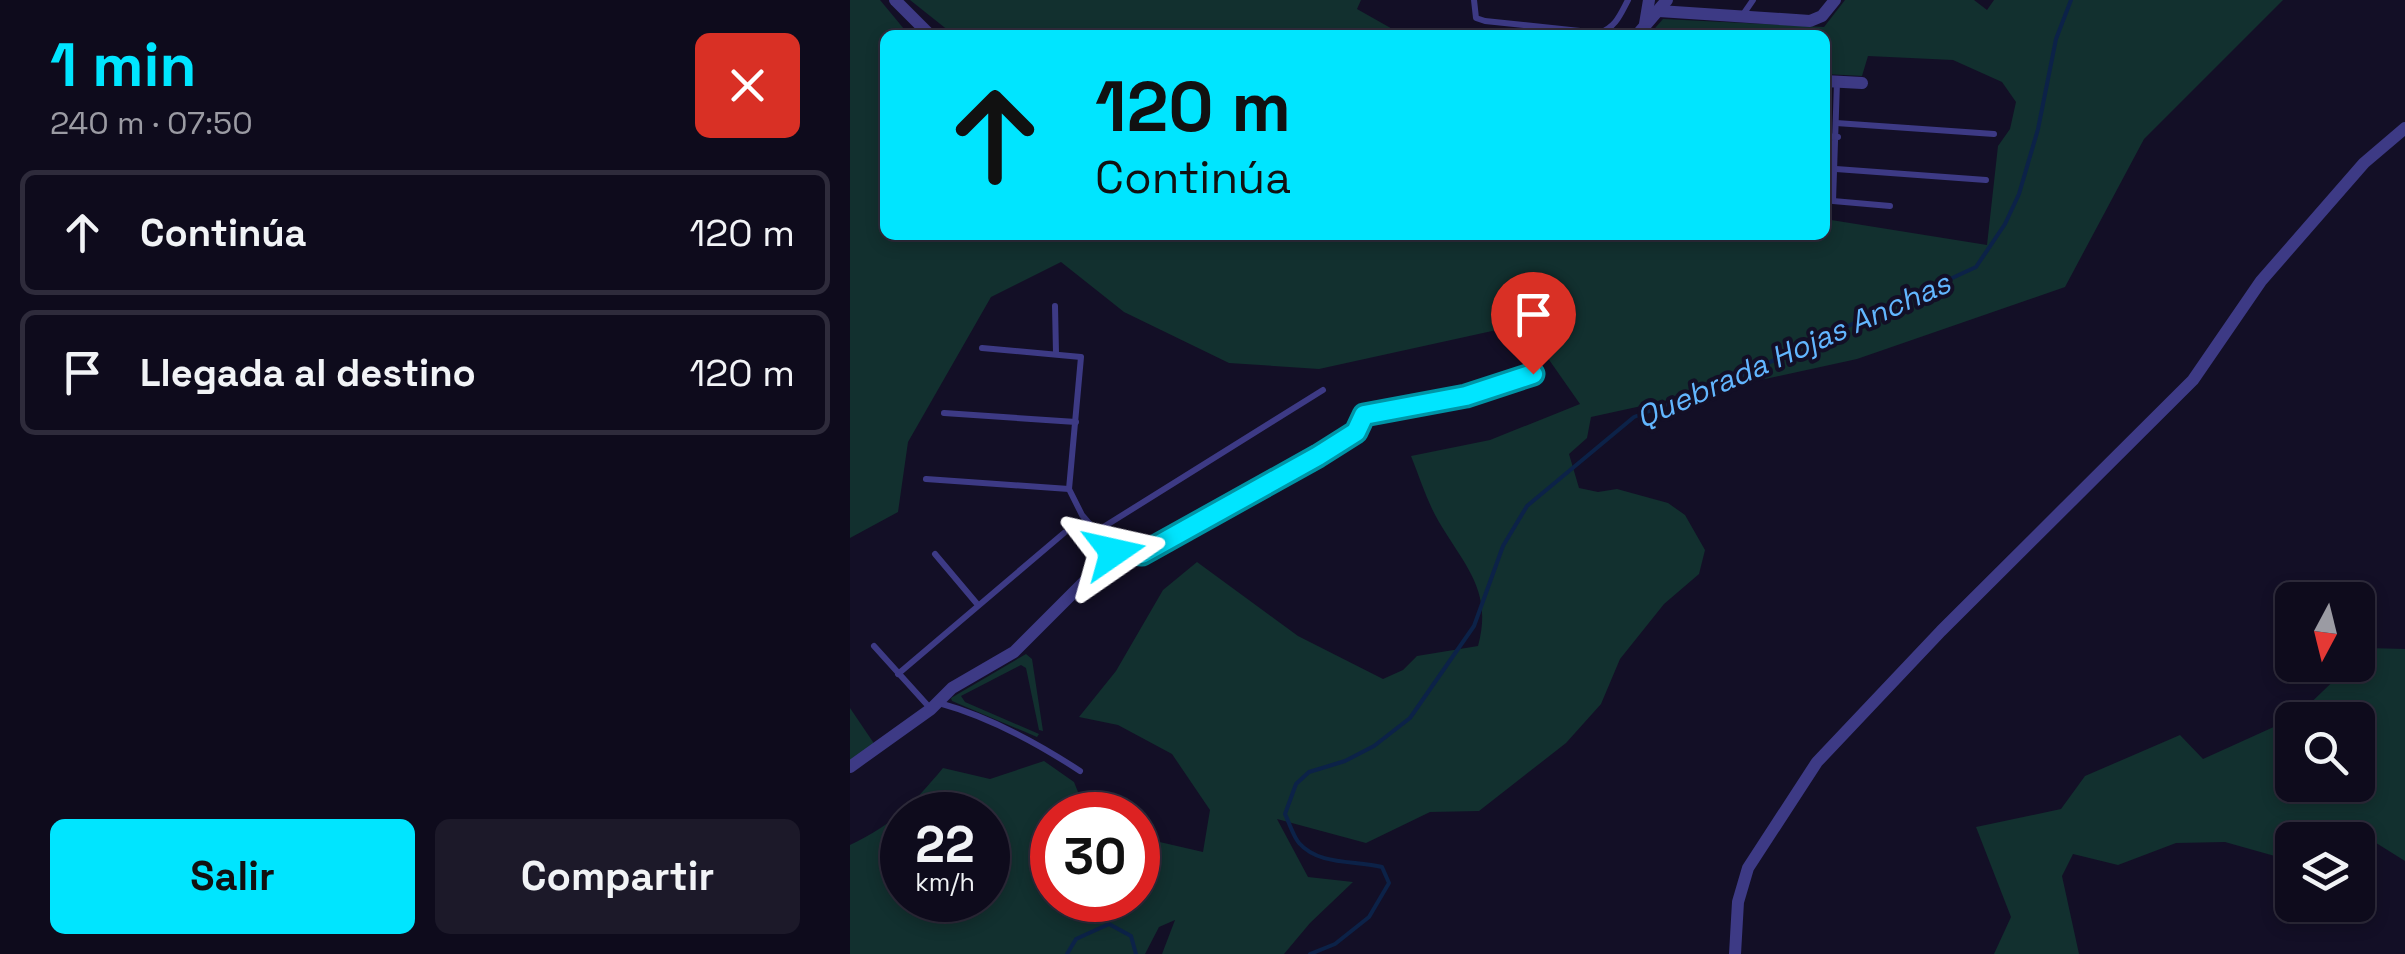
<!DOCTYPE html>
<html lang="es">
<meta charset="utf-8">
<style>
body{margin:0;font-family:"Space Grotesk",sans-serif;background:#1c1929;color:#f1f3f6;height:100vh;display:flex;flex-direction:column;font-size:38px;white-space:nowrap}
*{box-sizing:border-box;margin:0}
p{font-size:32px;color:#9b9ba3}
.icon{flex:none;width:55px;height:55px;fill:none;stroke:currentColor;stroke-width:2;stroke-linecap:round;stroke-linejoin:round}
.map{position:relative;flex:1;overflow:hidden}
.panel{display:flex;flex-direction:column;background:#0e0b1c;width:850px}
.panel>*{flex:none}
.guide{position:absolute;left:30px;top:30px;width:950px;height:210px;border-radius:15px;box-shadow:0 5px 15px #0003,0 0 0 2px #2e2b3b;background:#00e5ff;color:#111;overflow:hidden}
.needle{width:65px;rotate:187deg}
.buttons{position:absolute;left:1425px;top:582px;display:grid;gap:20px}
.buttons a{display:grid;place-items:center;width:100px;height:100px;border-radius:15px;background:#0e0b1c;box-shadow:0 5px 15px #0003,0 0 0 2px #2e2b3b;font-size:50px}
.speed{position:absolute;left:30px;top:792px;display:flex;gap:20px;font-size:50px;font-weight:700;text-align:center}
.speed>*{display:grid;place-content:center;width:130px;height:130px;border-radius:50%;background:#0e0b1c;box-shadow:0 5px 15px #0003,0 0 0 2px #2e2b3b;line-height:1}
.speed small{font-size:25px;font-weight:400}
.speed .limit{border:15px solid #d22;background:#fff;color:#111}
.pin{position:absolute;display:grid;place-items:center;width:85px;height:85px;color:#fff;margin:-102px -42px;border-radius:50% 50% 50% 0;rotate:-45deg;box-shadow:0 0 10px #0007}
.pin .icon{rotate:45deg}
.me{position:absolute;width:110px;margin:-55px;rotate:79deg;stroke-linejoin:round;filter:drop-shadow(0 0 8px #0008)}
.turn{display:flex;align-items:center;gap:35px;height:210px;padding:0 50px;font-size:45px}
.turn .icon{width:130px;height:130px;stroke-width:2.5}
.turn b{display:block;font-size:70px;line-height:85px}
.round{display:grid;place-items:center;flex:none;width:105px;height:105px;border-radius:15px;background:#1c1929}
.overview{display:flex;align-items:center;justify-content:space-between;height:170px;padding:0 50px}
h1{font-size:60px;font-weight:700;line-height:75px;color:#00e5ff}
.cta{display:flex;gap:20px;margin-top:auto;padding:20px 50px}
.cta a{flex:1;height:115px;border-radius:15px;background:#00e5ff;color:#111;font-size:40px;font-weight:700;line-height:115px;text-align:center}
.cta a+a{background:#1c1929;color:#f1f3f6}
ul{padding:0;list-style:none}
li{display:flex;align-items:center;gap:30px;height:125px;margin:0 20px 15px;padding:0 30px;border:5px solid #2e2b3b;border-radius:15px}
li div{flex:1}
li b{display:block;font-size:38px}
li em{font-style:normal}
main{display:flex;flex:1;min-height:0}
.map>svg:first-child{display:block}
.green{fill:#12302f;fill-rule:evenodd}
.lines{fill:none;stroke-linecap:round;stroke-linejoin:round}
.stream{stroke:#0c2248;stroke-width:4}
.service{stroke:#3d3a85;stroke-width:6}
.minor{stroke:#3d3a85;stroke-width:12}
.route-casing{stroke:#0095a6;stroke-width:25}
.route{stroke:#00e5ff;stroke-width:18}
.labels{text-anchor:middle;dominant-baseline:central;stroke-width:8;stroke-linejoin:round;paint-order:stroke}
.water-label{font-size:30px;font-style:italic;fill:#62b6ff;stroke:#130f26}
</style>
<main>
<section class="panel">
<div class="overview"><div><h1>1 min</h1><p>240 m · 07:50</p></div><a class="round" style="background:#d93025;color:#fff"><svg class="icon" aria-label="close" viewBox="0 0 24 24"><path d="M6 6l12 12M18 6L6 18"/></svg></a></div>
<ul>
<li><svg class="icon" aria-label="ahead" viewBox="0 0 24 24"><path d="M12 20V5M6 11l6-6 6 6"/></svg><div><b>Continúa</b></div><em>120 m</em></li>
<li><svg class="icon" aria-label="arrive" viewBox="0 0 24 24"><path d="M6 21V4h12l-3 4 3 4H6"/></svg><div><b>Llegada al destino</b></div><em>120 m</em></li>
</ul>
<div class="cta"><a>Salir</a><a>Compartir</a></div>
</section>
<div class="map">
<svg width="1555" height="954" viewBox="0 0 1555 954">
<rect width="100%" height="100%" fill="#130f26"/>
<!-- green -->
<g class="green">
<path d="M0 0H30L59 35H35V235H975V219L1137 245 1148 146 1160 129 1166 102 1152 82 1103 60 1018 56 1012 76 975 74V35H799L813 19 974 27 995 0H1124L1137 10 1144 0H1433L1294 139 1215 287 1007 359 741 417 737 438 719 454 729 488 748 492 767 489 818 503 835 515 855 550 849 574 814 604 770 659 751 704 716 743 629 811 580 812 516 843 427 819 458 877 503 882 460 923 434 954H312L325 920 309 927 295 954H0V845C45 823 61 806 93 768L140 779 194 761 224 782 232 802 242 815H202V900H288V837L353 852 360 810 322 754 268 725 229 717 266 671 313 590 347 562 448 636 533 679 553 670 567 656 628 646C643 591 615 566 589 522 577 502 570 478 561 456L640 440 730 404 674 324 469 369 379 363 274 312 211 262 141 297 58 442 48 512 0 538ZM52 815H138V900H52Z"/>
<polygon points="60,0 511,0 507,9 553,35 341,35 299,29 298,35 104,35"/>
<path d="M1518 648 1555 649V861L1515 836 1506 840H1442V861L1375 842 1326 843 1268 865 1223 854 1212 876 1229 954H1144L1161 917 1126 827 1211 809 1235 776 1330 735 1353 759 1446 717 1500 665H1508V658ZM1442 720H1508V785H1442Z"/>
<polygon points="176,654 182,659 193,731 189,730 176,668 171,665 111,696 115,702 189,734 187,737 102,701 101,698"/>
<polygon points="0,708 25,745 0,761"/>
</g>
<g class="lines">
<!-- stream -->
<g class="stream">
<polyline points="217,954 226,939 259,924 281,936 286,954"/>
<path d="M460 954 485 944 519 917 539 883 532 867C506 860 469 866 449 843 443 836 439 822 435 814L446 784 459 772 495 761 524 746 560 718 624 626 653 546 677 506 784 417 879 381 1126 267 1155 224 1169 194 1188 129 1206 39 1221 0"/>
</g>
<!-- service -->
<g class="service">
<path d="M624 0 626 18 635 21 749 33C766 27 770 15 778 0"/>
<polyline points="892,16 903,0"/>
<polyline points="987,82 983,201 1040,206"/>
<polyline points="986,123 1144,134"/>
<polyline points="975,136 988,137"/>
<polyline points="986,169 1136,180"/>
<polyline points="205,306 206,353"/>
<polyline points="132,348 231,357 219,489 232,515 263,551"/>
<polyline points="94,413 226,422"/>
<polyline points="469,455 506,432 515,415 616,396 683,374"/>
<polyline points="76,479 219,489"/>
<polyline points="247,531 473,390"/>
<polyline points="85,554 128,605"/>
<polyline points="24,646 80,708"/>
<polyline points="48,674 214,533"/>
<path d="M89 703C140 717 186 742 230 771"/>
</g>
<!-- minor -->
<g class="minor">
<polyline points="45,0 80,35"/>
<polyline points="809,11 960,21 972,16 985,0"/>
<polyline points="795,24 799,0"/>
<polyline points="787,35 817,0"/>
<polyline points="975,81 1012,83"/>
<polyline points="0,767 81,709 102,688 164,652 263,553 292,554 468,456"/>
<polyline points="885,954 888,902 898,868 967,762 1091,631 1343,380 1411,281 1514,163 1555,128"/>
</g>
</g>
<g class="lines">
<!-- route casing -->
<g class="route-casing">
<polyline id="route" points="264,552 292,554 468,456 506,432 514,415 616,396 683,374"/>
</g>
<!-- route -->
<use href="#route" class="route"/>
</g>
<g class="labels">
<!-- water labels -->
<g class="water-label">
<text transform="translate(943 350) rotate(-24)">Quebrada Hojas Anchas</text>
</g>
</g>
</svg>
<div class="buttons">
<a><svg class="needle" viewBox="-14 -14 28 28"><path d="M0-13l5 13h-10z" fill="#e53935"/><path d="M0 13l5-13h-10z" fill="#9b9ba3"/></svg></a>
<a><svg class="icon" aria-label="search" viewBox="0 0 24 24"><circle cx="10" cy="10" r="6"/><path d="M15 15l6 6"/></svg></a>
<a><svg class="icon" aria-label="layers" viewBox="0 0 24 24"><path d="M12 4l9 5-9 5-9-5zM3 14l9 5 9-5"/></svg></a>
</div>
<div class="speed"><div>22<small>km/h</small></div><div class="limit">30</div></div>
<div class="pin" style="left:683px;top:374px;background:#d93025"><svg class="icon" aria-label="arrive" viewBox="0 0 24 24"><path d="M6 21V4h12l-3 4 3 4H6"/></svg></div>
<svg class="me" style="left:264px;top:552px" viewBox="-20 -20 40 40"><path d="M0-17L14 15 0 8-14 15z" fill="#00e5ff" stroke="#fff" stroke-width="4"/></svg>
<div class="guide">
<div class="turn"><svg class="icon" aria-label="ahead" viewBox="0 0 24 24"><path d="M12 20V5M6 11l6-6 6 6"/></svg><div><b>120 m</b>Continúa</div></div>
</div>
</div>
</main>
